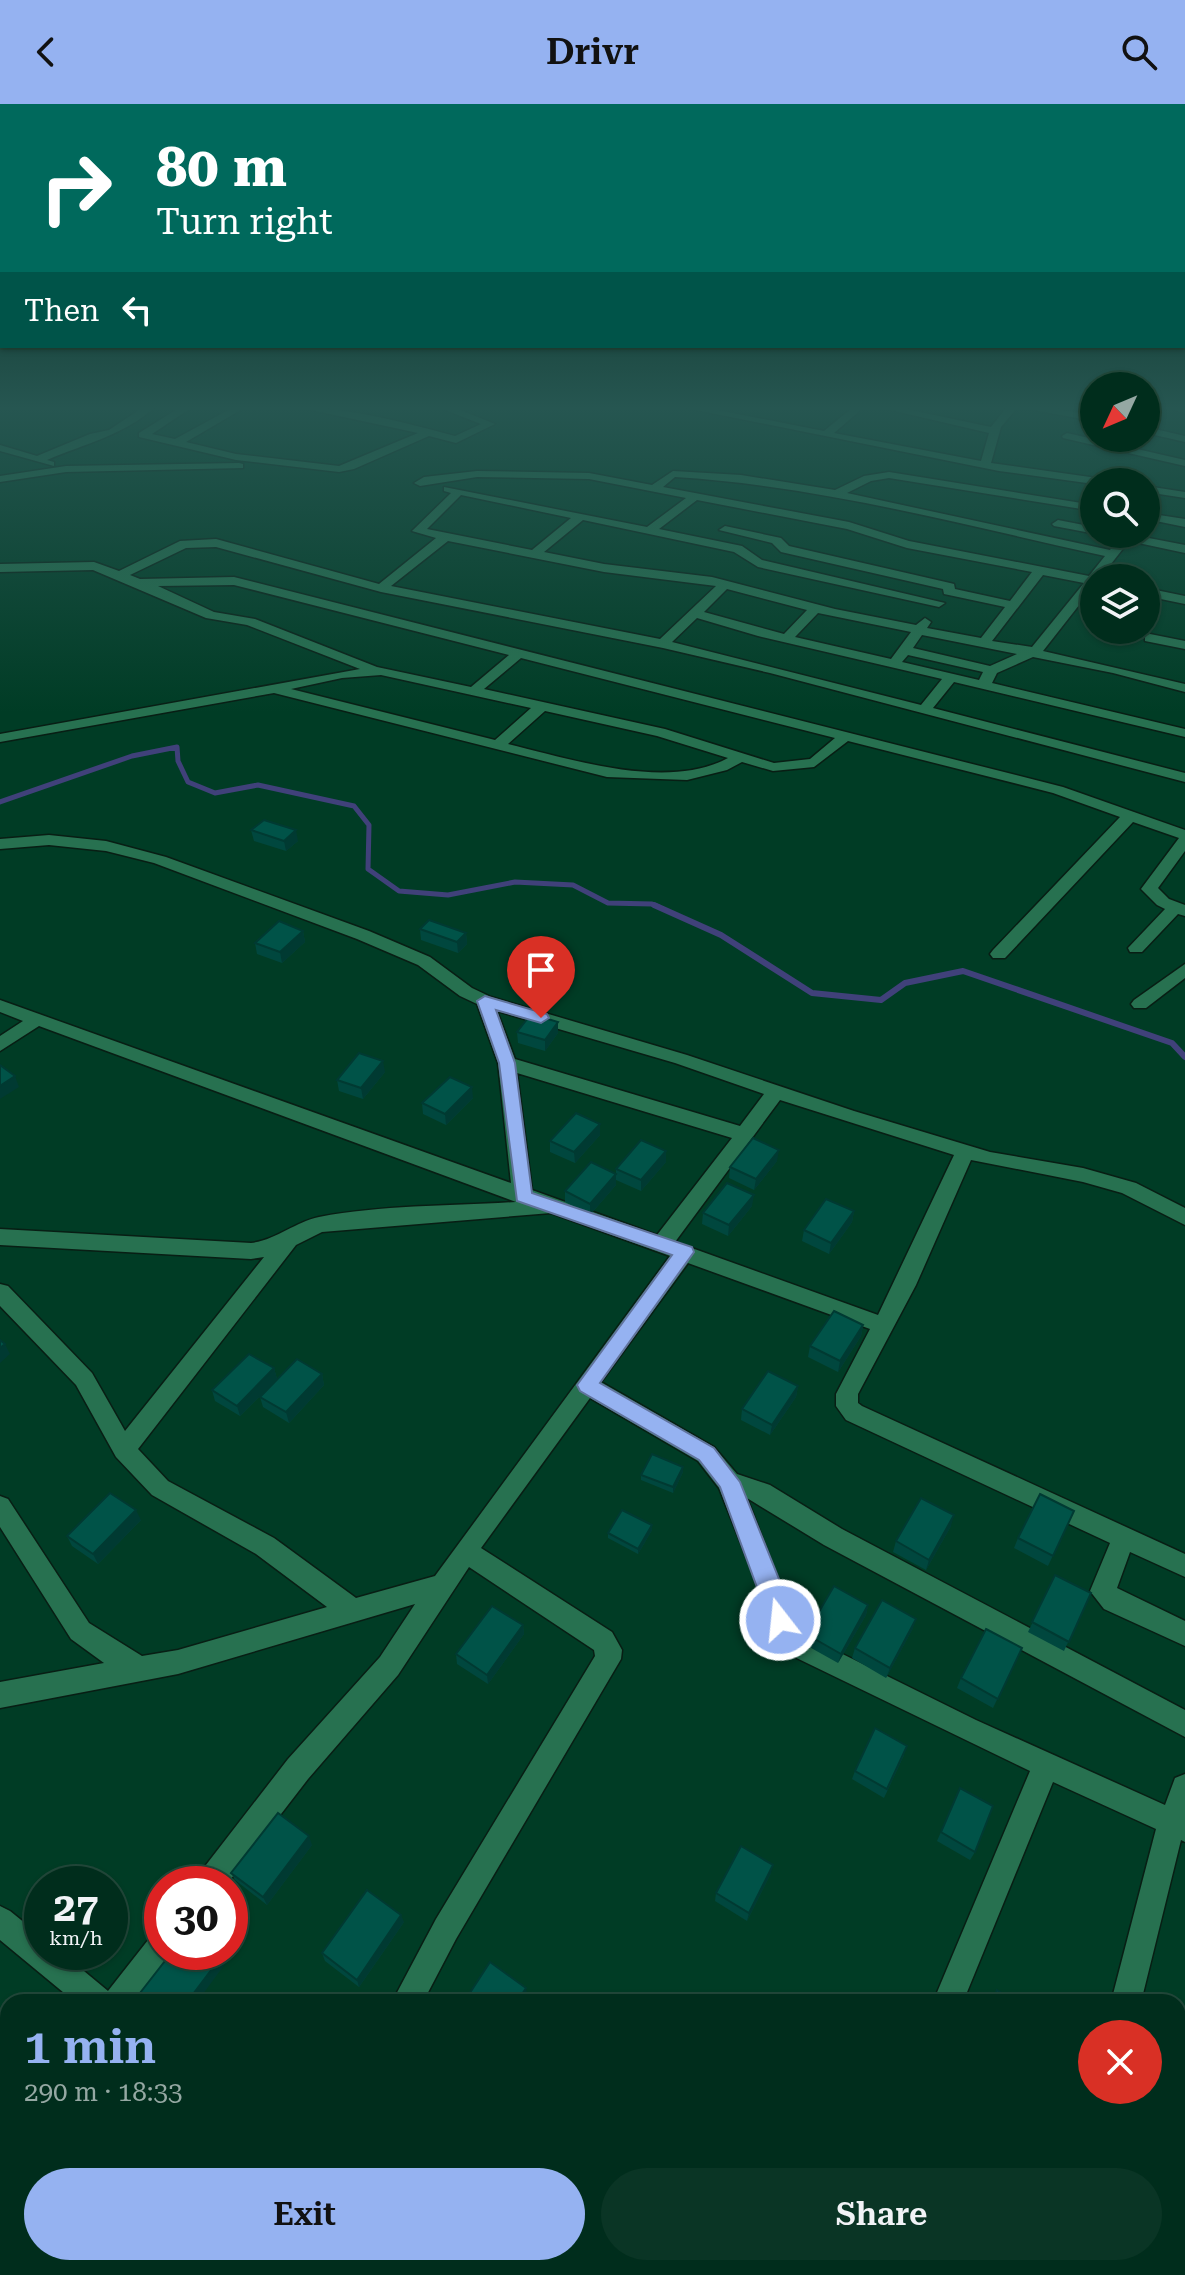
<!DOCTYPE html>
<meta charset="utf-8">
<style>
body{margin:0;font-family:"Roboto Serif",serif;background:#0a3525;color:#f1f3f6;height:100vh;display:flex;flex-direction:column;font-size:30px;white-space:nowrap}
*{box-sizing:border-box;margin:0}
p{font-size:26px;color:#95a8a3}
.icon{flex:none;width:44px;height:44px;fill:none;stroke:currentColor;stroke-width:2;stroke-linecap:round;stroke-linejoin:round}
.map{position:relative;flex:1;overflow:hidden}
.sheet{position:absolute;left:0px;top:1890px;width:1186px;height:282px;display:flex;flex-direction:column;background:#002d1c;border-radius:24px 24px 0 0;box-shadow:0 2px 6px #0004,0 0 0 2px #22493b}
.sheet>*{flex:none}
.hud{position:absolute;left:0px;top:0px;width:1186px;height:244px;box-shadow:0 2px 6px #0004,0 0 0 2px #22493b;background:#00695c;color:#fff;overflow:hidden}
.needle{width:52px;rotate:226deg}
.buttons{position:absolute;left:1080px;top:268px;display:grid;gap:16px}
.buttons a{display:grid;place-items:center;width:80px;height:80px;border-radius:50%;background:#002d1c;box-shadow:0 2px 6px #0004,0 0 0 2px #22493b;font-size:40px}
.speed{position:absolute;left:24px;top:1762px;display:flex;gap:16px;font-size:40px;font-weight:700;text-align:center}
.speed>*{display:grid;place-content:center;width:104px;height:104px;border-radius:50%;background:#002d1c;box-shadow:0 2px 6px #0004,0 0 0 2px #22493b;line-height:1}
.speed small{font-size:20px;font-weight:400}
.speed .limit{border:12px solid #d22;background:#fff;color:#111}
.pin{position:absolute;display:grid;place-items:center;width:68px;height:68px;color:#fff;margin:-82px -34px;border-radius:50% 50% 50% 0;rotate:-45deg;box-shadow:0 0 8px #0007}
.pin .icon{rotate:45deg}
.me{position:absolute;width:88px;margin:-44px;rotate:344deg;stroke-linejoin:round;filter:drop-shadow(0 0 6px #0008)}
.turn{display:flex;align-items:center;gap:28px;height:168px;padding:0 24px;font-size:36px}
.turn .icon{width:104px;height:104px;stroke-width:2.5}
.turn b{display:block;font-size:56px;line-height:68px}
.then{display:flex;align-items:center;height:76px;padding:0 24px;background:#0003;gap:16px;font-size:30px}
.round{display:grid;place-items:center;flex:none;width:84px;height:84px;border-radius:42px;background:#0a3525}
.summary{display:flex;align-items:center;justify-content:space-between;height:136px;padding:0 24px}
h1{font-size:48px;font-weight:600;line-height:60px;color:#95b2f1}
.action{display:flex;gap:16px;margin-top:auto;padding:16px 24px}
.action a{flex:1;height:92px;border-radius:48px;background:#95b2f1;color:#111;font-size:32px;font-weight:600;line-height:92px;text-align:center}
.action a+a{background:#0a3525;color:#f1f3f6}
header{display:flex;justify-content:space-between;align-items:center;height:104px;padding:0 24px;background:#95b2f1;color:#111;font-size:36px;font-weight:600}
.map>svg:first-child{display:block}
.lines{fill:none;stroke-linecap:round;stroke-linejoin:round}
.stream-far1{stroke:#40417a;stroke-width:5}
.stream{stroke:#40417a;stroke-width:6}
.street-casing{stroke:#081e14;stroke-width:3}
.street{fill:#277150;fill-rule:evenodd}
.wall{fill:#00473e}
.shaded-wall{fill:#003a32}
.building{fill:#005348;stroke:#003a32;stroke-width:2}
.route{fill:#95b2f1;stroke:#61749d;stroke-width:2}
</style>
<header><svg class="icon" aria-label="back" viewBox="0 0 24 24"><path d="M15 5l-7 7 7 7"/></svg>Drivr<svg class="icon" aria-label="search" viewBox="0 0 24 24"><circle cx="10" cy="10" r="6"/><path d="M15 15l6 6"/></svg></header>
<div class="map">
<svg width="1185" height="2171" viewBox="0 0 1185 2171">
<rect width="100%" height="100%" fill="#003c25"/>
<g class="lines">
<!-- stream-far1 -->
<polyline class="stream-far1" points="0,698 132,652 177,643 178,657 188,678 215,689 258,681 354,702 369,721 368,765 399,787 448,791 515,778 573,781 608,799 652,800 659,803"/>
<!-- stream -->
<polyline class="stream" points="654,801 721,831 812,889 881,896 905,879 963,867 1172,939 1185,953"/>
<!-- street casing -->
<g class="street-casing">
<g id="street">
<path d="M142 304H154C124 331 84 340 47 356L54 358V362L0 347V341L37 352 90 330 109 326Z"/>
<path d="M179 304H191L152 330 175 335 232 304H244L186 338 236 350 339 362 418 329 302 304C353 304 406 319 455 332L481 320 440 304H455L495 320 456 339 429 332 354 365 339 368 236 356 139 333V329Z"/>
<polygon points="686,304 707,304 824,327 852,304 863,304 834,329 981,357 989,329 882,304 901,304 991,323 1006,304 1017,304 1001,323 991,359 1104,375 1110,378 1094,380 999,367"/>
<polygon points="1022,304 1047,304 1094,311 1094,317"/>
<polygon points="1173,304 1185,304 1185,309 1174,306"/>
<polygon points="1146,323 1185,332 1185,338 1146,329"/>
<polygon points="1067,329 1185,356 1185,362 1063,334 1062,332"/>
<polygon points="239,359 243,360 243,364 66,368 0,378 0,372 66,362"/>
<path d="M477 367 589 369 652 381 673 367 741 371 835 386 864 372 889 368 1094 401V407L889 374 871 377 847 389 1110 446 1118 435 1110 434 1109 430H1128L1185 441V449L1129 437 1100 474H1094V482L1043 547 1185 580V588L1113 569 1033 553 997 569 992 579 1185 625V633L954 578 933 604 1185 669V678L770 569 663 544 381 488 216 443 186 444 130 471 140 475 234 473 1063 683 1185 726V747L1158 784 1169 795 1185 801V812L1178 810 1142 848H1130L1128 844 1165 805 1157 801 1141 785 1179 734 1133 718 1005 854H993L990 850 993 846 1120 713 1053 689 848 637 814 663 773 667 742 658 727 666 687 676 607 673 274 589 0 638V630L360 565 247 521 206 514 93 466 0 468V460L94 458 119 467 180 437 216 435 379 480 436 434 412 427 451 389 444 387V383L647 423 686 394 589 375 477 373 420 382 414 379 424 373ZM675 373C821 382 963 421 1105 452L1089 472 909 437 849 418 663 383ZM461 391 571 414 532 446 427 425ZM697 396 847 425 907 444 1032 468 1010 497 955 485 954 480 950 479 789 442 781 434 725 422 719 426 772 439 781 448 943 485 944 490 1005 503 981 534 927 524 931 518 925 514 916 521 835 505 712 473 604 460 544 448 583 416 734 448 758 463 939 503 945 499 762 456 742 442 659 425ZM448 437 604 468 716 482 660 535 391 482ZM1043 471 1084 479 1032 543 992 537ZM234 481 509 551 471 583 377 563 255 515 214 508 158 482ZM727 485 807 506 784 530 704 508ZM818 509 911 528 891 555 795 533ZM697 514 758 532 942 575 921 601 672 538ZM922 531 1017 550 990 562 913 544ZM908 551 983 568 979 576 902 558ZM521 554 835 634 810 655 774 659 665 625 484 585ZM381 571 531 604 495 636 291 585 342 574ZM545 607 657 632 728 654C668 687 570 655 508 640Z"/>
<polygon points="1146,382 1185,388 1185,394 1146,388"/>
<polygon points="1146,409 1185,415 1185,423 1146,415"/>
<polygon points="1058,416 1094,423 1096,430 1054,422 1052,420"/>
<polygon points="1146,484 1185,492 1185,500 1146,492"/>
<polygon points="1150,530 1185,537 1185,545 1145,537 1145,531"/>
<path d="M49 731 106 737 166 753 369 827 430 853 472 884 491 893 687 951 854 1007 990 1048 1083 1064 1136 1079 1185 1104V1121L1122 1089 1083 1078 971 1056 916 1181 858 1290V1299L862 1302 1185 1450V1473L1130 1448 1117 1484 1185 1517V1542L1104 1505 1090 1487 1110 1439 846 1316 836 1302V1290L870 1225 688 1159 601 1278 714 1343 737 1370 770 1381 842 1425 1185 1606V1633L824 1441 747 1394 798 1528 976 1616 1165 1701 1175 1674 1185 1670V1738L1181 1736 1141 1898H1111L1156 1725 1053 1678 963 1898H933L1030 1667 780 1546 769 1527 757 1480 719 1384 698 1357 590 1294 481 1444 612 1528 622 1546 621 1555 456 1835 423 1898H392L436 1815 595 1552 594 1546 469 1463 398 1571 308 1675 227 1780H195L199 1770 288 1655 380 1553 415 1500 178 1570 0 1604V1578L104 1559 71 1535 0 1423V1392L8 1395 89 1519 142 1552 178 1546 327 1503 256 1450 152 1391 116 1353 76 1281 0 1202V1180L8 1182 92 1269 125 1327 264 1153 251 1155 0 1141V1125L251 1139C276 1136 295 1118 319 1113 383 1101 451 1102 516 1098L39 922 0 947V932L23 917 0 908V896L511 1079 498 959 477 900 460 892 418 861 357 835 154 759 106 747 49 741 0 745V735ZM497 907 675 959 764 990 740 1022 515 955ZM517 969 732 1034 657 1131 532 1086ZM780 996 954 1051 878 1211 675 1138ZM551 1109 670 1152 435 1472 356 1494 274 1434 168 1377 138 1345 296 1141 322 1128Z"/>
<polygon points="1185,860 1185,874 1146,904 1134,904 1131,900 1134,896"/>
<polygon points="0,1802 10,1807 42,1833 42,1848 61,1848 108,1887 152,1831 162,1826 162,1848 174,1848 137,1898 75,1898 0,1836"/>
<polygon points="8,2015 8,2054 0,2057 0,2018"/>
<polygon points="335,2164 371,2164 368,2171 332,2171"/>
<polygon points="478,2164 520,2164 523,2171 481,2171"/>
<polygon points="820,2164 854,2164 851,2171 817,2171"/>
<polygon points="1105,2164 1146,2164 1149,2171 1108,2171"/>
</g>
</g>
<!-- street -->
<use href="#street" class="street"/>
</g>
<!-- wall -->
<g class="wall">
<polygon points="251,726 298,737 286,747 254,737"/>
<polygon points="420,825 466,829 467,840 458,849 421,836"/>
<polygon points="303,827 305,838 282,859 257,850 255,839"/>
<polygon points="517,928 558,929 545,947 518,939"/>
<polygon points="385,968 363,995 339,987 337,976"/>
<polygon points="473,994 446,1021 423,1010 422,999"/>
<polygon points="600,1020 600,1031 575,1059 550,1048 550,1037"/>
<polygon points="777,1057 754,1086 729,1074 730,1063"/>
<polygon points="666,1058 641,1087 616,1076 616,1081 590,1111 565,1098 565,1087 616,1069 616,1065"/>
<polygon points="752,1102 728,1132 702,1120 703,1109"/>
<polygon points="854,1107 852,1118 829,1150 802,1137 804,1126"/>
<polygon points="863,1221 861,1232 838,1268 808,1253 810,1242"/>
<polygon points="274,1264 277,1275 240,1312 215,1297 212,1286"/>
<polygon points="322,1270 324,1281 289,1319 263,1303 260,1293"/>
<polygon points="798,1282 796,1293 770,1331 741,1316 742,1305"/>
<polygon points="683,1368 673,1389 641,1376 641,1371"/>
<polygon points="1074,1407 1048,1462 1014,1444 1018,1434"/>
<polygon points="141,1416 98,1460 72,1442 67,1432"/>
<polygon points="652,1421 652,1426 638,1450 608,1434 608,1429"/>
<polygon points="951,1422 926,1466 893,1448 896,1437"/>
<polygon points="1055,1471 1091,1489 1064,1547 1028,1528"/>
<polygon points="868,1501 866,1511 838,1559 804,1540 806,1530"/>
<polygon points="523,1521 524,1530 488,1580 457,1560 456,1550"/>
<polygon points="913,1524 886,1574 852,1554 855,1544"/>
<polygon points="1022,1544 993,1604 957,1584 961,1574"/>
<polygon points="904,1651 884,1694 852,1675 855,1667"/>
<polygon points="960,1684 975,1748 970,1756 937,1737"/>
<polygon points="312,1741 267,1801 235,1776 231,1769"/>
<polygon points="771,1769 747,1817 715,1797 716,1789"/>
<polygon points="404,1818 359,1883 325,1857 322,1849"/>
<polygon points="1153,2164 1178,2164 1184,2171 1163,2171"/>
</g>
<!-- shaded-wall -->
<g class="shaded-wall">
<polygon points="296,726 298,737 286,747 284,737"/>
<polygon points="303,827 305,838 282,859 280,848"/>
<polygon points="466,829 467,840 458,849 457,838"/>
<polygon points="558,918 558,929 545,947 545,936"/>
<polygon points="383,957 385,968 363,995 361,984"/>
<polygon points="15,972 19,983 0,995 0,982"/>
<polygon points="472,983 473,994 446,1021 445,1010"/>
<polygon points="600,1020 600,1031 575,1059 574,1048"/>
<polygon points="779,1046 777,1057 754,1086 756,1075"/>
<polygon points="666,1047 666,1058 641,1087 641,1076"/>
<polygon points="616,1070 616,1081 590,1111 590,1100"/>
<polygon points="754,1091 752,1102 728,1132 729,1121"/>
<polygon points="854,1107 852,1118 829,1150 831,1139"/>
<polygon points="863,1221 861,1232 838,1268 840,1257"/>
<polygon points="5,1240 10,1250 0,1259 0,1244"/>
<polygon points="274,1264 277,1275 240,1312 237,1302"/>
<polygon points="322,1270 324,1281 289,1319 286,1308"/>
<polygon points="798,1282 796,1293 770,1331 772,1321"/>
<polygon points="683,1363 683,1368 673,1389 673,1383"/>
<polygon points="136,1406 141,1416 98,1460 93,1450"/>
<polygon points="954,1411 951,1422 926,1466 929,1456"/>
<polygon points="652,1421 652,1426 638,1450 638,1445"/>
<polygon points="868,1501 866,1511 838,1559 841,1550"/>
<polygon points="916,1515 913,1524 886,1574 890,1564"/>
<polygon points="523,1521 524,1530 488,1580 487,1571"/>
<polygon points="309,1732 312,1741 267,1801 263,1793"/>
<polygon points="773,1761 771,1769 747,1817 749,1809"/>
<polygon points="401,1811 404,1818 359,1883 357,1876"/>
<polygon points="224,1849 228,1856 197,1898 187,1898"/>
<polygon points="526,1884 527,1891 523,1898 517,1898"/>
<polygon points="135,2164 144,2164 139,2171 130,2171"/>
<polygon points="432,2164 437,2164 433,2171 428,2171"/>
</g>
<!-- building -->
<g class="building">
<polygon points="264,716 296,726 284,737 251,726"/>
<polygon points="429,816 466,829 457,838 420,825"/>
<polygon points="279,817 303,827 280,848 255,839"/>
<polygon points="531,910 558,918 545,936 517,928"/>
<polygon points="359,949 383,957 361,984 337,976"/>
<polygon points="0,961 15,972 0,982"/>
<polygon points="450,973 472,983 445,1010 422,999"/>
<polygon points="576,1009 600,1020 574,1048 550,1037"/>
<polygon points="753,1034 779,1046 756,1075 730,1063"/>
<polygon points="641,1036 666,1047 641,1076 616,1065"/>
<polygon points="591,1058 616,1070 590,1100 565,1087"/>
<polygon points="727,1079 754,1091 729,1121 703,1109"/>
<polygon points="826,1095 854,1107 831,1139 804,1126"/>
<polygon points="834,1207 863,1221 840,1257 810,1242"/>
<polygon points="0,1236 5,1240 0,1244"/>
<polygon points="249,1250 274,1264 237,1302 212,1286"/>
<polygon points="297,1255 322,1270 286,1308 260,1293"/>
<polygon points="768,1267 798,1282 772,1321 742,1305"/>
<polygon points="652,1350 683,1363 673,1383 641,1371"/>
<polygon points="110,1389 136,1406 93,1450 67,1432"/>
<polygon points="1040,1390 1074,1407 1053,1452 1018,1434"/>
<polygon points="921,1394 954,1411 929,1456 896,1437"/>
<polygon points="622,1406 652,1421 638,1445 608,1429"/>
<polygon points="1055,1471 1091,1489 1069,1538 1032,1518"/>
<polygon points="834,1482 868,1501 841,1550 806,1530"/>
<polygon points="882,1496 916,1515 890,1564 855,1544"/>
<polygon points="492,1502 523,1521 487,1571 456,1550"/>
<polygon points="986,1525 1022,1544 998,1595 961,1574"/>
<polygon points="875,1624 907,1642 887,1685 855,1667"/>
<polygon points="960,1684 993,1702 975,1748 941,1728"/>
<polygon points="278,1709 309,1732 263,1793 231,1769"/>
<polygon points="741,1742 773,1761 749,1809 716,1789"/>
<polygon points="367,1786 401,1811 357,1876 322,1849"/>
<polygon points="172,1848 224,1849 187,1898 152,1898 140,1889"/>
<polygon points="490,1858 526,1884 517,1898 464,1898"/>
<polygon points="997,1886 1016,1898 992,1898"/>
<polygon points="1178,2073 1185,2078 1185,2167 1184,2171 1177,2171 1167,2164 1178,2164"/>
<polygon points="50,2164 135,2164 130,2171 45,2171"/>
<polygon points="373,2164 432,2164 428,2171 368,2171"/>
<polygon points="750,2164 800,2164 797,2171 747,2171"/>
</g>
<!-- sky -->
<linearGradient id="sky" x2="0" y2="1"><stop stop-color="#002114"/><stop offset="0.5" stop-color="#265651"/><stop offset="1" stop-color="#265651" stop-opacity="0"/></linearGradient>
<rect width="1185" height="608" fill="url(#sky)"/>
<!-- route -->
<polygon class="route" points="485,892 547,910 549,914 541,919 496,906 515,959 532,1089 692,1143 694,1148 600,1279 714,1344 740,1378 781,1480 791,1516 788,1524 780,1527 772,1524 720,1383 699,1356 580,1287 577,1281 672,1151 517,1097 499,959 477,897"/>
</svg>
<div class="buttons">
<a><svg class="needle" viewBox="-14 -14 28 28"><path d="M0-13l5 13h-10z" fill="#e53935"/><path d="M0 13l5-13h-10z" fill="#95a8a3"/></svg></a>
<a><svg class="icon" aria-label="search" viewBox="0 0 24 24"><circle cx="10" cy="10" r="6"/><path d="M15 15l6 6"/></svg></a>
<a><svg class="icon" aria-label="layers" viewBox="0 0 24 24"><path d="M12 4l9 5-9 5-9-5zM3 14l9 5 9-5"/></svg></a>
</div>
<div class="speed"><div>27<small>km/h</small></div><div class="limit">30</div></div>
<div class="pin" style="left:541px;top:914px;background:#d93025"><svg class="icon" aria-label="arrive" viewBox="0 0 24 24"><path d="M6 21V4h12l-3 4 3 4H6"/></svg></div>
<svg class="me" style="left:780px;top:1516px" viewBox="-20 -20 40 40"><circle r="17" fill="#95b2f1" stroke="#fff" stroke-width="3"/><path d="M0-11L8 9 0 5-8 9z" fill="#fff"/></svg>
<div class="hud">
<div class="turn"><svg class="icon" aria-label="right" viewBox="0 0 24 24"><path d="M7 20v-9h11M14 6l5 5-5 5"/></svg><div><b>80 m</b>Turn right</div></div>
<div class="then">Then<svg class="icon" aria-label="left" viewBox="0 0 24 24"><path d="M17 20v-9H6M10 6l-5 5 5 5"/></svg></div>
</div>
<section class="sheet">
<div class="summary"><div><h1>1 min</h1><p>290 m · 18:33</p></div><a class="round" style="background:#d93025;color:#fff"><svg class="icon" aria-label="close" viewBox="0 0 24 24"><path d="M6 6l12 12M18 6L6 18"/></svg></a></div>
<div class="action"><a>Exit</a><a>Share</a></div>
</section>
</div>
